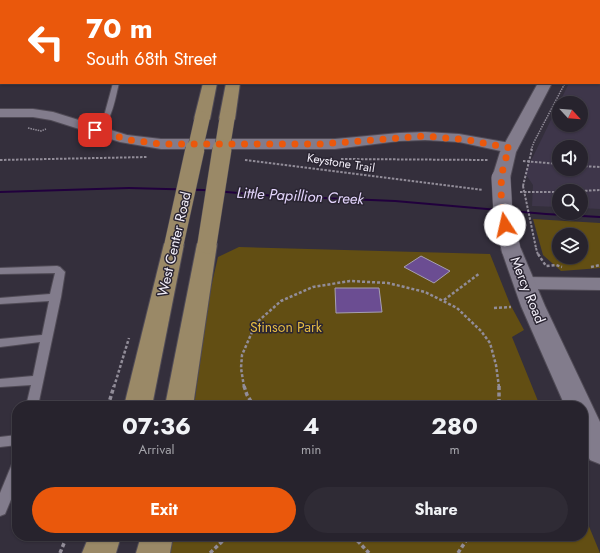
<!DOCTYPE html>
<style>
body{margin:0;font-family:Jost,sans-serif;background:#2f2b35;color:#f1f3f6;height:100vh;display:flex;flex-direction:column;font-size:15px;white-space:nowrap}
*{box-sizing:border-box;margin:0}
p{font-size:13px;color:#a4a4aa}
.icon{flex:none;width:22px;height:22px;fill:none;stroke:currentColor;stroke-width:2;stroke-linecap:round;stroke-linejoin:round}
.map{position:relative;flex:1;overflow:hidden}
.drawer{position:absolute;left:12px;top:401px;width:576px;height:140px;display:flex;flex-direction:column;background:#27232d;border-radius:16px;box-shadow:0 1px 3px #0004,0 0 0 1px #434049}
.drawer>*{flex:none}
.top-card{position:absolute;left:0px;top:0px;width:600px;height:84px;box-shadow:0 1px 3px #0004,0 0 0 1px #434049;background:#ea580c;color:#fff;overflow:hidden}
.needle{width:26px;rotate:116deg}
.buttons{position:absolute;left:552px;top:96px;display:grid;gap:8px}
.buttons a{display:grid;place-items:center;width:36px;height:36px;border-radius:50%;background:#27232d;box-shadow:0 1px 3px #0004,0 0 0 1px #434049;font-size:20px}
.pin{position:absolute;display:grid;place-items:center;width:34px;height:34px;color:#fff;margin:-17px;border-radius:8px;box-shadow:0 2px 6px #0006}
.me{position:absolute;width:44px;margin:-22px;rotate:350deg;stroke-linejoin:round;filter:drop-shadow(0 0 3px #0008)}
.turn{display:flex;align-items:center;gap:14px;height:84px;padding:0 20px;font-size:18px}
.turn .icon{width:52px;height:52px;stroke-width:2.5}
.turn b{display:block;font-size:28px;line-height:34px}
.eta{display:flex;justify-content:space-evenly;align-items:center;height:68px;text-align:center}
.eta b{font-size:24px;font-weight:700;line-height:28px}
.primary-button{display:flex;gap:8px;margin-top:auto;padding:8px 20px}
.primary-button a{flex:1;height:46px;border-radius:24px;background:#ea580c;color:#fff;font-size:16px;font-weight:700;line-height:46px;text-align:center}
.primary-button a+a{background:#2f2b35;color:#f1f3f6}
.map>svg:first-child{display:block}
.built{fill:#3e364a;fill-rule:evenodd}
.green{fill:#624e13;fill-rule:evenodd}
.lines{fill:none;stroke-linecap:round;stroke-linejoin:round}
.stream{fill:#21003d;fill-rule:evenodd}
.building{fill:#6b4d92;stroke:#a69fb1}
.service-casing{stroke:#504b56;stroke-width:2}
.minor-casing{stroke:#504b56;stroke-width:2}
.secondary-casing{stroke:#504b56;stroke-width:2}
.primary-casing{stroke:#504b56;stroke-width:2}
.path-far3{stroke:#928d99;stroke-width:1.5;stroke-dasharray:1.5 1;stroke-linecap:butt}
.path-far2{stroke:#928d99;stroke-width:2;stroke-dasharray:2.5 1.5;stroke-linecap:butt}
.path-far1{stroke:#928d99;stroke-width:2.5;stroke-dasharray:3 2;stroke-linecap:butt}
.path{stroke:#928d99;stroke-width:3.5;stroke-dasharray:4 2.5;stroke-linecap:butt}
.service{fill:#827c8c;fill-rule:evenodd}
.minor{fill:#827c8c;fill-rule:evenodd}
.secondary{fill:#827c8c;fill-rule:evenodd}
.primary{fill:#9a8967;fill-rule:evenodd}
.secondary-bridge-casing{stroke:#504b56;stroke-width:20;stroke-linecap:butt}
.primary-bridge-far1-casing{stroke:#504b56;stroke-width:16;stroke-linecap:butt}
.primary-bridge-casing{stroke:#504b56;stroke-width:20;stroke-linecap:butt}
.path-bridge{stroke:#928d99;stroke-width:2;stroke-dasharray:2.5 1.5;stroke-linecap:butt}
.secondary-bridge{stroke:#827c8c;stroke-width:19}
.primary-bridge-far1{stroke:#9a8967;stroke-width:15}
.primary-bridge{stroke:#9a8967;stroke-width:19}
.route{stroke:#ea580c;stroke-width:7;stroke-dasharray:0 12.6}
.labels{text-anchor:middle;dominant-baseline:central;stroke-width:3;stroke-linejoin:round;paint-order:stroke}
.far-street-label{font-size:12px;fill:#f3eff9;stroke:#2a2532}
.street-label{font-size:14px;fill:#f3eff9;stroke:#2a2532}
.park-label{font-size:14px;fill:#e4ba43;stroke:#2a2532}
.water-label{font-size:15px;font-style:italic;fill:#e4d5fd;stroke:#2a2532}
</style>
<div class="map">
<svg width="600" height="553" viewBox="0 0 600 553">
<rect width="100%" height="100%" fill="#342f3c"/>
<!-- built -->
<path class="built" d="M600 19V209L581 208V191H559V207L532 206 533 185 525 173 569 83H599ZM559 103H581V125H559ZM559 147H581V169H559Z"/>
<!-- green -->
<g class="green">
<path d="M533 219 600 223V268L561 271 543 255ZM559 235H581V257H559Z"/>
<polygon points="239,247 490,254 510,304 524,330 512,337 540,406 194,406 208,300 218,257"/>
<polygon points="583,512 600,553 169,553 172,536 583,536"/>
</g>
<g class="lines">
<!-- stream -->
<polygon class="stream" points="129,187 203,189 275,195 395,200 546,213 600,216 600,218 546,215 395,202 275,197 203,191 129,189 0,193 0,191"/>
</g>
<!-- building -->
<g class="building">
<polygon points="421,256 450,271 434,283 404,267"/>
<polygon points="335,288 379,288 382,312 336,313"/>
</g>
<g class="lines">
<!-- service casing -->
<g class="service-casing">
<g id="service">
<rect x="288" y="0" width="4" height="1"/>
<rect x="595" y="0" width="5" height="1"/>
<path d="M113 83H119C115 99 110 137 87 134V130L98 126 104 116Z"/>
<polygon points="57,266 60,267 65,272 61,297 38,406 26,406 31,385 0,387 0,379 33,376 40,342 0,347 0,339 42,335 49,301 0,304 0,298 50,294 55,273 0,274 0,268"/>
<polygon points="17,435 17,445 0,447 0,437"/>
<polygon points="17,462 17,485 5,514 0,516 0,493 12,464"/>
</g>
</g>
<!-- minor casing -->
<g class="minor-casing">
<g id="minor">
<polygon points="0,109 33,109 53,112 127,135 161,139 335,139 399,133 425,132 459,134 510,143 515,145 518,148 515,151 510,153 459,142 425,140 399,141 335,149 161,149 120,142 51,120 33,117 0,117"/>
<polygon points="525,277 600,278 600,290 525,289 518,287 515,283 518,279"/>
</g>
</g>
<!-- secondary casing -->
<g class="secondary-casing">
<g id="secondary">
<rect x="586" y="0" width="10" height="1"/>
<polygon points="538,83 552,83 516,152 510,178 507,182 501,183 495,182 492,178 500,152"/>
<polygon points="511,243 518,245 521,249 545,306 600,422 600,464 590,460 583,447 583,406 565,406 521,306 501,249 504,245"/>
</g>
</g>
<!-- primary casing -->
<g class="primary-casing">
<g id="primary">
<polygon points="227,0 238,0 227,1"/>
<rect x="244" y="0" width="10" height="1"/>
<polygon points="203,83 217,83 210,119 207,122 202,124 197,122 194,119"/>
<polygon points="226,83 240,83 235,119 232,122 227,124 222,122 219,119"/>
<polygon points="174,238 181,240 184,244 152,406 124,406 164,244 167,240"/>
<polygon points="207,238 214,240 217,244 193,406 165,406 197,244 200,240"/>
<polygon points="89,536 121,536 116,553 82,553"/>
<polygon points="141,536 173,536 170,553 136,553"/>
</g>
</g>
<!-- path-far3 -->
<g class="path-far3">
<polyline points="599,16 600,14"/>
<polyline points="28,128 41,131 46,129"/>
<polyline points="531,150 534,142 565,83"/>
</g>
<!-- path-far2 -->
<g class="path-far2">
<polyline points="341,159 488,160"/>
<polyline points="0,160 147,157"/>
<polyline points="245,160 483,190"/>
<polyline points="523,161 559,164"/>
<polyline points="581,166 600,167"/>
<polyline points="523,186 532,149"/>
<polyline points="581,191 600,190"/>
<polyline points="520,192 559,192"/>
<polyline points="536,248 538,255"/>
</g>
<!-- path-far1 -->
<g class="path-far1">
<polyline points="538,254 546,266 556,265 562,267"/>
<polyline points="591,267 600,265"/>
<polyline points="444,300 480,273"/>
<polyline points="494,308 511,307"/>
<polyline points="114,387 129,338"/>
<polyline points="244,387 241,368 242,355 256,323 281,301 313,287 350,281 388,283 425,292 457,308 481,331 490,343 496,365 499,387"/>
</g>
<!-- path -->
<g class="path">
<polyline points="244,386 247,395 254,406"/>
<polyline points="499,386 499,406"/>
<polyline points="108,406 114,386"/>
<polyline points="353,536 369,553"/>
<polyline points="60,553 67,536"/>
<polyline points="210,553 228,536"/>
<polyline points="458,553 469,536"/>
</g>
<!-- service -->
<use href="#service" class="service"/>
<!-- minor -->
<use href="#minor" class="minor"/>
<!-- secondary -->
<use href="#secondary" class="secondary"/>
<!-- primary -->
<use href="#primary" class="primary"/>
<!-- secondary-bridge casing -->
<g class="secondary-bridge-casing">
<polyline id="secondary-bridge" points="501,178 503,214 511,249"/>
</g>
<!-- primary-bridge-far1 casing -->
<g class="primary-bridge-far1-casing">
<g id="primary-bridge-far1">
<polyline points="195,150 202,119"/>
<polyline points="222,150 227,119"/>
</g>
</g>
<!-- primary-bridge casing -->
<g class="primary-bridge-casing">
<g id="primary-bridge">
<polyline points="174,244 195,149"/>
<polyline points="207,244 222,149"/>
</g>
</g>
<!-- path-bridge -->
<polyline class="path-bridge" points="523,186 536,248"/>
<!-- secondary-bridge -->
<use href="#secondary-bridge" class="secondary-bridge"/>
<!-- primary-bridge-far1 -->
<use href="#primary-bridge-far1" class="primary-bridge-far1"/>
<!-- primary-bridge -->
<use href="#primary-bridge" class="primary-bridge"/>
</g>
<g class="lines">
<!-- route -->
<path class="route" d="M95 130 130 140 161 144H321L425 136 468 140 510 148C498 173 500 198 505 225"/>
</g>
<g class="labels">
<!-- far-street labels -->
<g class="far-street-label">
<text transform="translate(341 163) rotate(9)">Keystone Trail</text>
</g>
<!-- street labels -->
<g class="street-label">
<text transform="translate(174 244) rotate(-77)">West Center Road</text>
<text transform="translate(528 290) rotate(68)">Mercy Road</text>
</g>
<!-- park labels -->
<g class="park-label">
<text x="286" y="327">Stinson Park</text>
</g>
<!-- water labels -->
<g class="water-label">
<text transform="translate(300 196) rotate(3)">Little Papillion Creek</text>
</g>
</g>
</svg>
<div class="buttons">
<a><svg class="needle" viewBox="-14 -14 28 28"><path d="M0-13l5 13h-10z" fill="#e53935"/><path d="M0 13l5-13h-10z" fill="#a4a4aa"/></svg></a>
<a><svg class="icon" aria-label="sound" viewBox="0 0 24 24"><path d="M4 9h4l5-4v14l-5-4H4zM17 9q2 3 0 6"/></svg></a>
<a><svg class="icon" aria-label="search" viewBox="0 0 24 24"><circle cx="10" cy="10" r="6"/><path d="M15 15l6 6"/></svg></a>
<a><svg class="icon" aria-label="layers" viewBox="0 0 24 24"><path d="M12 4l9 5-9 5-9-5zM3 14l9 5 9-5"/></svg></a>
</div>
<div class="pin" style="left:95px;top:130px;background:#d93025"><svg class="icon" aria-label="arrive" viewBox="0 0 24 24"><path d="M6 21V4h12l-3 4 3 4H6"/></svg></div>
<svg class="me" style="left:505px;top:225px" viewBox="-20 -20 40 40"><circle r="19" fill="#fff"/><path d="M0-13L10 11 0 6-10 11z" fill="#ea580c"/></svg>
<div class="top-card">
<div class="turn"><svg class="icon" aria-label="left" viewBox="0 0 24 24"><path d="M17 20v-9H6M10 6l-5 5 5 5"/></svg><div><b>70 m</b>South 68th Street</div></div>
</div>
<section class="drawer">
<div class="eta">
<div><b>07:36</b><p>Arrival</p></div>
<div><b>4</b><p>min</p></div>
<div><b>280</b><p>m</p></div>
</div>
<div class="primary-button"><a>Exit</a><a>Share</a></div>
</section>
</div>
